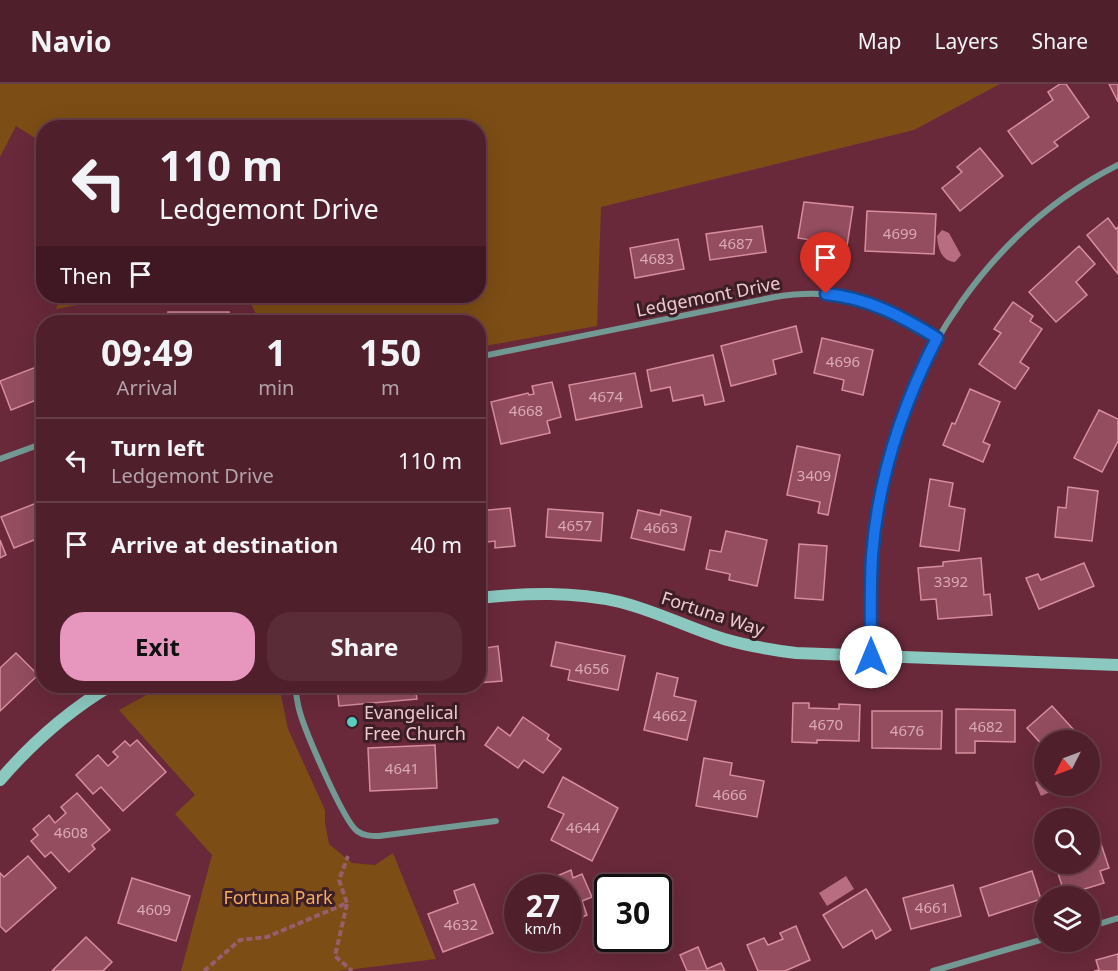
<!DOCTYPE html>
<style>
body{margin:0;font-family:"Noto Sans",sans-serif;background:#592c38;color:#f1f3f6;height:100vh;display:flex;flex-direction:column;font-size:22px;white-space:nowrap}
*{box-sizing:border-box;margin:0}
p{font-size:20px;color:#b3a2a9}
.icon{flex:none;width:33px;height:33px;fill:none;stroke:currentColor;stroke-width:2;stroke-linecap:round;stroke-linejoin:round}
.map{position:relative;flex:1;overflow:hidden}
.panel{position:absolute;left:36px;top:231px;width:450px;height:378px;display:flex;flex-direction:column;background:#4f1f2c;border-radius:24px;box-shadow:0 6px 24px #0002,0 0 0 2px #663d48}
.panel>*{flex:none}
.guide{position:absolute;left:36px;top:36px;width:450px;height:183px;border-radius:24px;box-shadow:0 6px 24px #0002,0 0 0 2px #663d48;background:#4f1f2c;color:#f1f3f6;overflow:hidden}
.needle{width:39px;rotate:228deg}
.controls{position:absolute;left:1034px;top:646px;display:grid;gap:12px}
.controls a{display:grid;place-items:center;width:66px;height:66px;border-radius:50%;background:#4f1f2c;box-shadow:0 6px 24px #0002,0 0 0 2px #663d48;font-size:30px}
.speed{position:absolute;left:504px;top:790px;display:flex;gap:12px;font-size:30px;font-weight:700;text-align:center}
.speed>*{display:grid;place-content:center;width:78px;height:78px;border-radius:50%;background:#4f1f2c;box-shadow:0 6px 24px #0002,0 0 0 2px #663d48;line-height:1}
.speed small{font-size:15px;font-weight:400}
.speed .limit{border:3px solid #111;border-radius:9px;background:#fff;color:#111}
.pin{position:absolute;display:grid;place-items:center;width:51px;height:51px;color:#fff;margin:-62px -26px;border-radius:50% 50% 50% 0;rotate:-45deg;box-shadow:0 0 6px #0007}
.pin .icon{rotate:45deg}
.me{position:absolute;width:66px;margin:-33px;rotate:0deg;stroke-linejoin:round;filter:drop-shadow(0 0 4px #0008)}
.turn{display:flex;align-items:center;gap:21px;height:126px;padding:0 24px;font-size:27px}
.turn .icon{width:78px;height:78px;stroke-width:2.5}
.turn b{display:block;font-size:42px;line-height:51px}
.then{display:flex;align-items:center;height:57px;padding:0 24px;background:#0003;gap:12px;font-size:22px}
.eta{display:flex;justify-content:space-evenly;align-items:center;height:102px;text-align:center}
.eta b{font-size:36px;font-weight:700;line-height:42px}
.primary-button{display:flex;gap:12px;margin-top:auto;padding:12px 24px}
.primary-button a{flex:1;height:69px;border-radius:24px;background:#e797bd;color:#111;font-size:24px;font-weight:700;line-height:69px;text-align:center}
.primary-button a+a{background:#592c38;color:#f1f3f6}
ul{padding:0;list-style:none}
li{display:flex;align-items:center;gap:18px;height:84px;padding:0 24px;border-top:2px solid #663d48}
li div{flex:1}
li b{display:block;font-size:22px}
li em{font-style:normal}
header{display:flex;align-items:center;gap:36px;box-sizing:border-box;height:84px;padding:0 30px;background:#4f1f2c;border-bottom:2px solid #663d48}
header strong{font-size:28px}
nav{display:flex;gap:33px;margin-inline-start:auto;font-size:21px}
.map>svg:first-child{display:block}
.green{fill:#7c4d15}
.water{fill:#b86e80}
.building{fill:#934d5f;stroke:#d88d9e;stroke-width:1.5}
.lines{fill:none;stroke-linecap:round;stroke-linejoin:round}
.path{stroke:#975f6d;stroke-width:4;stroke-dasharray:6 3;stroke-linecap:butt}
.street{stroke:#729993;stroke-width:6}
.secondary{stroke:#8bc9c0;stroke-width:12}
.route-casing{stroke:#114b97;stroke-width:15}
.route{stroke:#1a73e8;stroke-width:10}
.poi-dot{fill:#58cec0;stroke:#3c1e26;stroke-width:2}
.labels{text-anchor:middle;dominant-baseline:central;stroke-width:6;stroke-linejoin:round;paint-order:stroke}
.number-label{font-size:15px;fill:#daa9b4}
.street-label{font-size:18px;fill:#f1c8d0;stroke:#3c1e26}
.poi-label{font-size:18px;fill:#f1c8d0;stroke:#3c1e26;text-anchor:start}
.park-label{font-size:18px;fill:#f6ad62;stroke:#3c1e26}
</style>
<header>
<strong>Navio</strong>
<nav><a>Map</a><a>Layers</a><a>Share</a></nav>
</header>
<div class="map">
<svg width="1118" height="887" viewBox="0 0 1118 887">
<rect width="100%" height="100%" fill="#69293b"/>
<!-- green -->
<g class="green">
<polygon points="0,0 1000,0 914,46 601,123 597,242 479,263 478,238 260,238 247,212 478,212 478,44 44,44 43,59 16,42 0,73"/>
<polygon points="62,212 124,212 56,225"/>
<polygon points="163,602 279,602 288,645 325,726 325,739 329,760 352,779 375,781 393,769 436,875 339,887 181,887 212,771 175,730 195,711 119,626"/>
</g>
<!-- water -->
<g class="water">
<path d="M942 146 949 149 961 171 955 178C941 177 938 164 937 152Z"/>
<polygon points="1044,694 1044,702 1064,702 1041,712 1035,698"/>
<polygon points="846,792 854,805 827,822 819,809"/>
</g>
<!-- building -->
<g class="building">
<polygon points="1060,0 1066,0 1089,33 1054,58 1058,62 1032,80 1008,47 1053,16 1048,8"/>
<polygon points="1109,0 1118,0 1118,18"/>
<polygon points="980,64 1003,92 960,127 942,104 962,88 957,83"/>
<polygon points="804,118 853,123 847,162 798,154"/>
<polygon points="867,127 936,130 934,170 865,167"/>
<polygon points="1108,134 1116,145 1118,143 1118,190 1087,151"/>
<polygon points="762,142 766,168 710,176 706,150"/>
<polygon points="678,155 684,185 635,194 630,164"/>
<polygon points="1079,162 1095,180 1076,198 1087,211 1056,238 1029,208"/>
<polygon points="1013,218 1033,232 1030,237 1042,245 1020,278 1029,284 1015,305 979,280 1001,249 994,245"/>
<rect x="168" y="228" width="61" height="10"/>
<polygon points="796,242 802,268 773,276 776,290 731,302 721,262"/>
<polygon points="822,254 873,266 863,311 842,306 844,296 814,289"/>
<polygon points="713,271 724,317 705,321 703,311 673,317 670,303 651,307 647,286"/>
<polygon points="44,280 44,313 11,326 0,297"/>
<polygon points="635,289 642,323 576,336 569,301"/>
<polygon points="552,298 561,333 547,337 550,349 501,360 491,318 528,309 529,311 534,310 532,302"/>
<polygon points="970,305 1000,318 983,358 990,361 983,378 943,361 952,339 955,340"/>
<polygon points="1099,326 1118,335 1118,357 1102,388 1074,374"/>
<polygon points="797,362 840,371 828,431 818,429 820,418 787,411"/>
<polygon points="930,395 953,399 949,422 965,425 959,467 920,462"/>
<polygon points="1068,403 1098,407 1092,457 1055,453 1058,423 1066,424"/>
<polygon points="44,416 44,452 14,464 1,433"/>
<polygon points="510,424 515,462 495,464 495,457 478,459 478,427"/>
<polygon points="548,425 603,429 601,457 546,453"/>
<polygon points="638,426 660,431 661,426 691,433 684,466 631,454"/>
<polygon points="726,447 767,456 757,502 729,496 730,490 706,485 710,466 721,468"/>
<polygon points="0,456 6,471 0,474"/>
<polygon points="799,460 827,462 823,516 795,514"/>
<polygon points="981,474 984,511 990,510 992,531 938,535 936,515 921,516 918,484 943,482 943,478"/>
<polygon points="1084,479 1094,502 1039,525 1026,494 1038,490 1041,496"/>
<polygon points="484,550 486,564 498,562 502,597 478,599 478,551"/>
<polygon points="556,558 625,572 618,606 568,596 570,586 551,582"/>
<polygon points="16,569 38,591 0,627 0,584"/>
<polygon points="657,589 678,594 674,612 696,617 687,656 644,646"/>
<polygon points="337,602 415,602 417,615 339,622"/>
<polygon points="793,619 809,619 809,624 839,625 839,620 860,621 859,657 817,656 817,659 792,658"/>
<polygon points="1052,622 1084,657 1044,657 1044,663 1027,644"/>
<polygon points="956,625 1015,626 1015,658 975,657 975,669 956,669"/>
<polygon points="872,627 942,627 941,665 872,664"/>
<polygon points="523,633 549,651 547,655 561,665 543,689 524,676 518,684 485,661 498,643 510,652"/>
<polygon points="137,656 166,688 123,727 101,703 93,710 76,691 98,671 108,682 118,673 113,668 125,657 130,662"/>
<polygon points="435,661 437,704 370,707 368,664"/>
<polygon points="1089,663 1096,670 1089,676"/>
<polygon points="704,674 732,679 730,691 764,697 757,733 696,722"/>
<polygon points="563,693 618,724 592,777 551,756 564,730 548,723"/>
<polygon points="77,709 110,746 92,761 95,765 69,788 51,768 45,773 31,757 38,751 33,745 49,731 55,739 66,729 61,723"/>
<polygon points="1101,760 1109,784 1100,787 1104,799 1065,811 1055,780 1089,780 1089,764"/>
<polygon points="28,772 56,804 6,848 0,842 0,789 4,793"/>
<polygon points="571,786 573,794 582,790 592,813 582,817 587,831 568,839 568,804 529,804"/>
<polygon points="1032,787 1041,815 989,832 980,804"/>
<polygon points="132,794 190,812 176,857 118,839"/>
<polygon points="474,800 493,849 443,868 428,830 458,819 454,807"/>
<polygon points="953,801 961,832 911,845 903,814"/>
<polygon points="866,805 891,846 876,855 872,846 843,864 823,831"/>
<polygon points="518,809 518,836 508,812"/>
<polygon points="796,842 810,876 785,887 758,887 747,861 764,854 768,861 783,855 780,849"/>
<polygon points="86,853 112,878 103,887 52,887"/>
<polygon points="698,863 707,885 721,879 725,887 687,887 680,871"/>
<polygon points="1118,870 1118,887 1094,887 1099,886 1096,876"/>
</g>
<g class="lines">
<!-- path -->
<g class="path">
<polyline points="347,820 335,872 352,887"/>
<polyline points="204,887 240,856 267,853 347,819 339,796 348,772"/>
</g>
<!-- street -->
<g class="street">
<path d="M478 273 775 213C844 202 879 219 937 254"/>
<polyline points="0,375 44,359"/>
<path d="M871 573C871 518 870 463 880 409 907 272 991 145 1118 81"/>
<path d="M295 602C296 609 297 617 299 625 304 645 343 736 357 747 364 752 371 752 379 752L496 737"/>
<polyline points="1089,843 1118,834"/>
<polyline points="933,887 1044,855"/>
</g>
<!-- secondary -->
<g class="secondary">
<path d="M478 514C527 509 573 507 620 518 656 527 689 544 724 555 748 562 772 566 796 569L1118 581"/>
<path d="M0 696C32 659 68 627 110 602"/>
</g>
</g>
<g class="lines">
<!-- route casing -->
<g class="route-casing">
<path id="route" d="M826 210C868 214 901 232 937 254 902 322 878 394 872 472 870 505 871 539 871 573"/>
</g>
<!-- route -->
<use href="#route" class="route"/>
</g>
<!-- markers -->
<circle class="poi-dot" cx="352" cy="638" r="6"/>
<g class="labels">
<!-- number labels -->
<g class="number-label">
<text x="900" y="149">4699</text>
<text x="736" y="159">4687</text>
<text x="657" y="174">4683</text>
<text x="843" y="277">4696</text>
<text x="606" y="312">4674</text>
<text x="526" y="326">4668</text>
<text x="814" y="391">3409</text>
<text x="575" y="441">4657</text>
<text x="661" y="443">4663</text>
<text x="951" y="497">3392</text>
<text x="592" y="584">4656</text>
<text x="670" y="631">4662</text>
<text x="826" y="640">4670</text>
<text x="986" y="642">4682</text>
<text x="907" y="646">4676</text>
<text x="402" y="684">4641</text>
<text x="730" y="710">4666</text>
<text x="583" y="743">4644</text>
<text x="71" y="748">4608</text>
<text x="932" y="823">4661</text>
<text x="154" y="825">4609</text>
<text x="461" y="840">4632</text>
</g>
<!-- street labels -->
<g class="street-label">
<text transform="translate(708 212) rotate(-11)">Ledgemont Drive</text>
<text transform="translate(713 529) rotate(18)">Fortuna Way</text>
</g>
<!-- poi labels -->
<g class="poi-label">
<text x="364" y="628">Evangelical<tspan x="364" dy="21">Free Church</tspan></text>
</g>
<!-- park labels -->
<g class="park-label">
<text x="278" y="813">Fortuna Park</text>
</g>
</g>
</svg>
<div class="controls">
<a><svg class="needle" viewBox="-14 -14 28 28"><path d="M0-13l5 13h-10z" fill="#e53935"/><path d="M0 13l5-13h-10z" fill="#b3a2a9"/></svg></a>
<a><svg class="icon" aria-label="search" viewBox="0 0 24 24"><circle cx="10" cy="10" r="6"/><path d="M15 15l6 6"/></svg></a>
<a><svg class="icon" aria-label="layers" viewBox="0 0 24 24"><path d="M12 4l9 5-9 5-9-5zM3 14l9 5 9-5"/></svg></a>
</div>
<div class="speed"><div>27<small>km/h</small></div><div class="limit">30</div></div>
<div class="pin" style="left:826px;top:210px;background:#d93025"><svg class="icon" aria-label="arrive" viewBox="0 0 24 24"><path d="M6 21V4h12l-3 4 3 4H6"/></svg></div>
<svg class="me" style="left:871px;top:573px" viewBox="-20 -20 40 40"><circle r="19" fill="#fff"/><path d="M0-13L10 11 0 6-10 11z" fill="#1a73e8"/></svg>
<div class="guide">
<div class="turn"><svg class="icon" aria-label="left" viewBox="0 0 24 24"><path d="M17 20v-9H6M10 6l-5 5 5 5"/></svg><div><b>110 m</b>Ledgemont Drive</div></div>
<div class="then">Then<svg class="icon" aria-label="arrive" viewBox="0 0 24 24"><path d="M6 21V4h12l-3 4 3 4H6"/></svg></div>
</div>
<section class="panel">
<div class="eta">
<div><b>09:49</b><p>Arrival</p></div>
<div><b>1</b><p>min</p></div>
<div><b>150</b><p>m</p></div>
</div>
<ul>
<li><svg class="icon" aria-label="left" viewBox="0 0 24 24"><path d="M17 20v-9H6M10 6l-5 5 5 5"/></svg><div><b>Turn left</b><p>Ledgemont Drive</p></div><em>110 m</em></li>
<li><svg class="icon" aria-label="arrive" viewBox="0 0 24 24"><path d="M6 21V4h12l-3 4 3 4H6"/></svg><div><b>Arrive at destination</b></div><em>40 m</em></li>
</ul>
<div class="primary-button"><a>Exit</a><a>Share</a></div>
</section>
</div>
